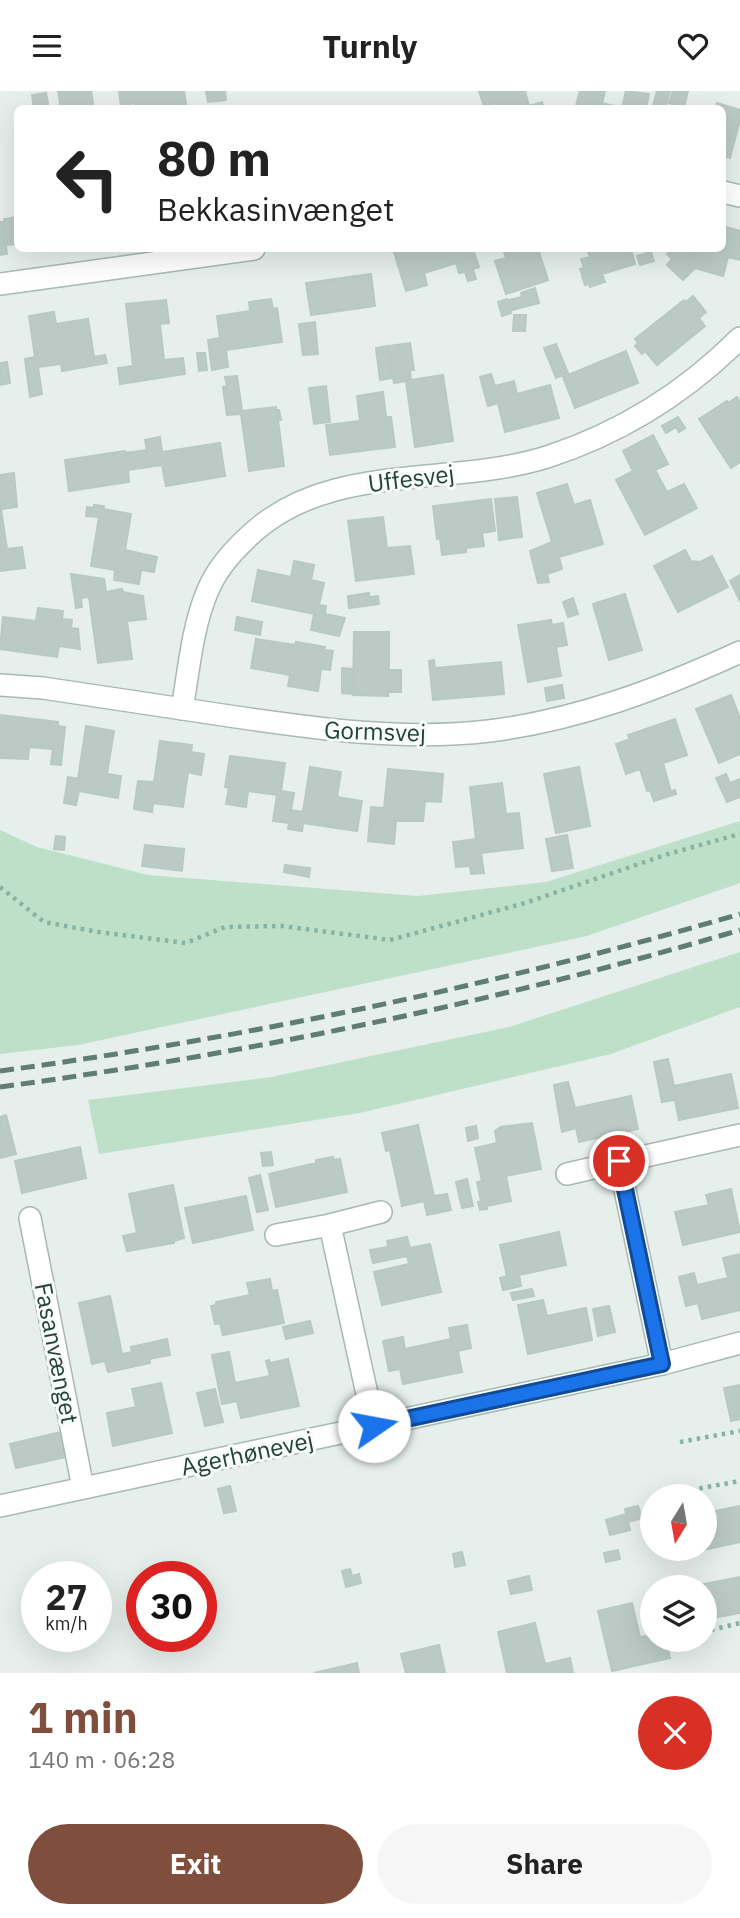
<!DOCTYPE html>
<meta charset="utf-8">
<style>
body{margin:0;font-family:"IBM Plex Sans",sans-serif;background:#f6f6f6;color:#222;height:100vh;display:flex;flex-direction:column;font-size:26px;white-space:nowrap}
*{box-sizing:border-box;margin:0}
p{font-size:23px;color:#767676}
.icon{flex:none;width:38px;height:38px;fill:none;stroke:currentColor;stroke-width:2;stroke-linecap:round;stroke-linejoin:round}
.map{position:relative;height:1582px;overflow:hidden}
.panel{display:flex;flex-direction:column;background:#fff;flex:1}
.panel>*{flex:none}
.top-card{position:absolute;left:14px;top:14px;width:712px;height:147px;border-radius:10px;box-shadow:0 7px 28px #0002;background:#fff;color:#222;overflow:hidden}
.needle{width:46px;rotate:191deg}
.buttons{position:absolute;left:640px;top:1393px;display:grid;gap:14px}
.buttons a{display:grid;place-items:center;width:77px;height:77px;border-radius:50%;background:#fff;box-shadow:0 7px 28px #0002;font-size:35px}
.speed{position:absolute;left:21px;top:1470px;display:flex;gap:14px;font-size:35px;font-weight:700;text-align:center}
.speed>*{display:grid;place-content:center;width:91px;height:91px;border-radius:50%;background:#fff;box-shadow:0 7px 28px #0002;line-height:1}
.speed small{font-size:18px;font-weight:400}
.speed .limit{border:10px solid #d22;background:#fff;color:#111}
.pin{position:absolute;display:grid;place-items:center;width:60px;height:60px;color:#fff;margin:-30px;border:4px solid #fff;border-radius:50%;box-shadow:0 2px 7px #0007}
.me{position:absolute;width:77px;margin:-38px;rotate:78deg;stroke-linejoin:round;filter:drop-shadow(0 0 5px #0008)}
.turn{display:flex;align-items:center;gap:24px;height:147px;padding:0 28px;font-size:32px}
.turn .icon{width:91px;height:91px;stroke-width:2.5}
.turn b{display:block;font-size:49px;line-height:60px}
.round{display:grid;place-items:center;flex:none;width:74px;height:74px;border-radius:37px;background:#f6f6f6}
.overview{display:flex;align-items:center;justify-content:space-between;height:119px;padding:0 28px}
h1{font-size:42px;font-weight:700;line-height:52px;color:#804e3d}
.cta{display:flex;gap:14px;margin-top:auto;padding:14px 28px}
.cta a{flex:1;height:80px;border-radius:42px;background:#804e3d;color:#fff;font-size:28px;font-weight:700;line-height:80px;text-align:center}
.cta a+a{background:#f6f6f6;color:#222}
header{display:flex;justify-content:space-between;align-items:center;height:91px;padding:0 28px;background:#fff;font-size:32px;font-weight:700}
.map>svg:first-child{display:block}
.green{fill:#bfe0c8}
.building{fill:#bbcac4;stroke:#b8c9c2;stroke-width:2}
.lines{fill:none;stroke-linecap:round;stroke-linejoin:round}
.minor-casing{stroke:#a8b8b2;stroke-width:24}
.path{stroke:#86b3a5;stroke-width:4.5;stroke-dasharray:3.5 5;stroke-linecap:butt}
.minor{stroke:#fff;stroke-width:21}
.rail{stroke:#5f7d75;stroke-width:5;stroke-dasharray:14 7;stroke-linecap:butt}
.route-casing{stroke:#114b97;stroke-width:18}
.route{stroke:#1a73e8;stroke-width:12}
.labels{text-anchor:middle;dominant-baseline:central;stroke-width:6;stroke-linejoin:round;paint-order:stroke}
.street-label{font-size:24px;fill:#24423a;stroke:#f7fbf9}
</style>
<header><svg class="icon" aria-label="menu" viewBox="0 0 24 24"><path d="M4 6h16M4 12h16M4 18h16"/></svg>Turnly<svg class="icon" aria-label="heart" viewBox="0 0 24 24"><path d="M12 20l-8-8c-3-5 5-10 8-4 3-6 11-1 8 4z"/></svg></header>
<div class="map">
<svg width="740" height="1582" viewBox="0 0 740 1582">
<rect width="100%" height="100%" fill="#e6efeb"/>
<!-- green -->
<g class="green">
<polygon points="740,730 740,792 587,845 78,954 0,963 0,739 37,756 148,784 418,805 546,791"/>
<polygon points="740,861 740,916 611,963 360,1022 99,1063 88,1009 271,986 509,936"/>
</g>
<!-- building -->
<g class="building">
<polygon points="58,0 91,0 94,18 61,18"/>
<polygon points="119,0 184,0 186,13 165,18 136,18 135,12 121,15"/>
<polygon points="206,0 225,0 226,9 208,11"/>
<polygon points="479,0 525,0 529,15 542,11 544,18 497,18 495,12 484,15"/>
<polygon points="580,0 605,0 602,12 622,17 626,0 649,3 646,18 575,18"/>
<polygon points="657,0 670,0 665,18 652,18"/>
<polygon points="673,0 688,0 684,16 669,12"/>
<polygon points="46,2 49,18 34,18 32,4"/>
<polygon points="717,12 740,19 740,29 730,67 723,65 723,18 715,18"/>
<polygon points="18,126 18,153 7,154 4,128"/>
<polygon points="0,131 3,131 7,163 0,164"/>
<polygon points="723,135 740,140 740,169 728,166 723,185 695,177 683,189 667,174 672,168 667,163 672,158 689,158 695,163 697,158 723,158"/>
<polygon points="393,158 473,158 479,176 473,178 476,188 468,190 465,181 459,182 456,172 424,182 427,194 406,200"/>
<polygon points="503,158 538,158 548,189 506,203 495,170 506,167"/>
<polygon points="587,158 631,158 635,173 602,183 605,191 590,196 589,193 585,194 582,185 586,184 585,182 582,183 580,178 584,177 581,168 590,166"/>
<polygon points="651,161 654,170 640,174 637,165"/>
<polygon points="371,183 375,215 311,224 306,192"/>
<polygon points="535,197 539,212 512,219 509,209 522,206 521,202"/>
<polygon points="693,205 706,221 699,227 705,235 657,274 645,260 642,263 635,255 638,252 635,248 684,209 686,211"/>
<polygon points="271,208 273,218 277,217 282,251 226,259 228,276 212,279 208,249 220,247 217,225 250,220 249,211"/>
<polygon points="507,208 511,222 502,225 498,211"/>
<polygon points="166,209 169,232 160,233 164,269 183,267 185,283 120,293 118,277 133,275 126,213"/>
<polygon points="54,221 56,233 88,228 94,266 105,264 107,272 62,280 61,273 38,276 42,303 30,306 25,268 35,266 29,225"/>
<polygon points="514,224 526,224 525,240 513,240"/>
<polygon points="315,231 318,263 303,264 299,233"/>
<polygon points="410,252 414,279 410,279 411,289 443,284 453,350 415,356 406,290 394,292 388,255"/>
<polygon points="556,253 568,282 556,287 544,257"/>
<polygon points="388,255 392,287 380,289 376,257"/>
<polygon points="626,260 638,292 575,317 563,286"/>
<polygon points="197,262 205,262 207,279 199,280"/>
<polygon points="7,271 10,292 0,294 0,272"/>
<polygon points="491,283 495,295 514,290 517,303 550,294 559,327 505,341 498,312 488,315 480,286"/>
<polygon points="237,285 242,320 276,316 276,319 279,319 281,329 278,329 284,375 249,380 241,323 227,324 223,296 227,295 225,286"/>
<polygon points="326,295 330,331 314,333 309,297"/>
<polygon points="383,301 386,326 391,326 395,356 330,364 326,334 360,330 357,305"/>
<polygon points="737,306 740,311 740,371 731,377 699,328 727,310 728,312"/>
<polygon points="678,326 685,337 679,341 676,336 666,342 662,335"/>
<polygon points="653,344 668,373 655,379 667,401 684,393 697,417 645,444 616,389 633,380 623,360"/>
<polygon points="160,346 162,361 220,352 225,385 166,395 162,374 128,379 129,391 69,400 65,369 125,360 125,362 147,359 145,349"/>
<polygon points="14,382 17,416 1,418 7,458 22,456 25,477 0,480 0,384"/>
<polygon points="567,393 574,414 590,409 603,453 559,466 562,478 547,483 549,491 538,492 530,460 552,451 537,402"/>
<polygon points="517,406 522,446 499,449 495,408"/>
<polygon points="491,408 495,440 482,442 484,455 466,457 466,461 442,464 440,447 437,448 433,415"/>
<polygon points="94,414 104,415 103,418 131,423 125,459 157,466 154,481 141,479 139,493 114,489 115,479 91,475 99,426 86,425 87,416 93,417"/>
<polygon points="383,426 387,457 410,455 414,483 356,490 348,430"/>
<polygon points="685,459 691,470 700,471 712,465 728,496 678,521 654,475"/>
<polygon points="294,470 314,474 311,489 324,492 319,514 326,515 325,523 345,527 339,545 311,539 314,523 252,510 258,479 291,486"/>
<polygon points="71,483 104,488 106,501 122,498 123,501 143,505 146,528 127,530 132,568 98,572 89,506 81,507 82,516 76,517"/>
<polygon points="740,484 740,510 730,490"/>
<polygon points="369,502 369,506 378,505 379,513 349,517 348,505"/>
<polygon points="625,503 642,559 609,569 593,513"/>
<polygon points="573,507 578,523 568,526 563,511"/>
<polygon points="38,517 63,520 62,528 72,529 71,537 78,538 80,558 59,555 57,566 0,558 3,526 36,530"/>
<polygon points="237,526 262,531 260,544 235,539"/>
<polygon points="551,529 552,534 563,532 567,554 556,556 561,585 528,591 518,534"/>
<polygon points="354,541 389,541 389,579 401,579 401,601 388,601 388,605 353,604"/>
<polygon points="256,548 295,554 296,551 325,556 324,559 333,560 330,579 321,578 318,600 288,595 290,584 251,577"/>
<polygon points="434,569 435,577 501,571 504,603 433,609 429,570"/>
<polygon points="342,577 352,578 352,603 342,602"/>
<polygon points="562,594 564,607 547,610 545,597"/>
<polygon points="731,604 740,627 740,663 719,672 696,618"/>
<polygon points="0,624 58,631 58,635 65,636 61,674 51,673 53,658 29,656 28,668 0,667"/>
<polygon points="675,628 687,664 663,672 671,701 675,699 676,703 654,710 650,699 647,700 640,678 626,683 616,653 630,648 628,644"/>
<polygon points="86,635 114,640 107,683 121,685 118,707 79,700 76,714 64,712 68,686 78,688"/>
<polygon points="160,650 192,654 191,661 204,663 201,684 188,681 183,716 153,712 152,721 134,718 138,690 154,691"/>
<polygon points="230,665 285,672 281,700 294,702 291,719 303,721 310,676 341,681 337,706 362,710 357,740 303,732 302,740 288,738 289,732 273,730 277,704 248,700 246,716 226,713 229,697 225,696"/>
<polygon points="579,676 590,735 556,742 544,683"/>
<polygon points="388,678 443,683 441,711 425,710 423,730 396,730 394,753 368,750 371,716 384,717"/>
<polygon points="726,683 730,692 740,688 740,706 727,711 716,687"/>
<polygon points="502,692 506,723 519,722 523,757 481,762 484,782 471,783 470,775 456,776 453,751 476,748 470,696"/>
<polygon points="567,744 573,777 552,780 546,748"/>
<polygon points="56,745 65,746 64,759 54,758"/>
<polygon points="145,754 184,758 182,780 142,775"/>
<polygon points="285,774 310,777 309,786 284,781"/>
<polygon points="668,968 674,995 731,983 738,1017 679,1029 675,1009 662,1011 654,971"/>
<polygon points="568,991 575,1017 631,1005 638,1038 579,1051 576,1037 562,1041 554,994"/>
<polygon points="6,1024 16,1063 0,1067 0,1026"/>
<polygon points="532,1032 541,1078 506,1085 511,1110 487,1115 487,1118 480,1119 478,1111 481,1110 477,1091 482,1090 475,1057 497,1052 495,1040 501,1036"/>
<polygon points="418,1034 434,1105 447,1103 451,1119 427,1124 424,1110 402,1115 390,1059 386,1060 382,1042"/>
<polygon points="476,1035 478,1047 468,1050 466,1037"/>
<polygon points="80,1056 86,1087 22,1102 15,1070"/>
<polygon points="271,1061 273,1074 263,1075 261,1062"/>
<polygon points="333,1066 334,1069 340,1068 347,1101 276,1116 269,1083 316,1072 316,1069"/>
<polygon points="260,1084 268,1119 257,1121 249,1087"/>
<polygon points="467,1088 473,1115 462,1117 456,1091"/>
<polygon points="173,1094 184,1147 174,1150 174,1152 127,1160 123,1145 137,1142 129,1103"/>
<polygon points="731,1098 740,1141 683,1154 675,1121 709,1114 706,1104"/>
<polygon points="246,1105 253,1139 193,1152 185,1117"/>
<polygon points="559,1141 566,1174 519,1184 521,1195 503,1199 500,1187 507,1185 500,1154"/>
<polygon points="407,1146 410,1157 430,1153 441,1201 382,1214 374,1181 409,1173 407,1165 373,1172 370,1159 388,1156 387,1150"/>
<polygon points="740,1163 740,1219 702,1228 698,1212 686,1215 679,1186 694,1182 697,1194 728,1187 723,1167"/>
<polygon points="270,1188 272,1200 277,1199 284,1232 223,1244 220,1232 215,1233 211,1215 216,1214 216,1211 250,1204 247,1192"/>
<polygon points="532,1198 534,1205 513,1209 511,1202"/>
<polygon points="110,1205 122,1263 132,1261 131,1256 167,1248 170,1264 149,1268 150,1272 108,1281 105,1270 92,1273 79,1212"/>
<polygon points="543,1209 547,1225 586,1217 592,1249 528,1263 518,1214"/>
<polygon points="609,1215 615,1241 598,1245 593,1218"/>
<polygon points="310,1230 313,1242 286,1248 283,1236"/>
<polygon points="467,1234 471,1257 458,1260 462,1281 403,1293 400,1278 389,1280 383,1250 403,1246 405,1258 451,1248 449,1237"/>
<polygon points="229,1261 235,1292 270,1285 266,1270 269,1269 270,1272 288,1268 299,1315 241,1327 237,1310 222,1313 212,1264"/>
<polygon points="161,1292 172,1342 113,1355 107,1322 136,1316 132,1298"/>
<polygon points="740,1294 740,1328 731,1330 724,1297"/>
<polygon points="215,1298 223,1331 205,1335 197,1302"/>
<polygon points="61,1341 66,1366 16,1377 10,1353"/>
<polygon points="230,1395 236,1420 224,1422 218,1398"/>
<polygon points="638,1415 642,1427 628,1431 630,1439 610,1444 606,1429 626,1423 625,1418"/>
<polygon points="740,1415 740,1451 694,1461 693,1458 705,1458 705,1422"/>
<polygon points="618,1459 620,1468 606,1471 604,1462"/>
<polygon points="462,1461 465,1474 455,1476 453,1463"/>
<polygon points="350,1478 352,1485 359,1483 361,1492 346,1496 342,1480"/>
<polygon points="529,1485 532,1499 511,1503 508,1490"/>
<polygon points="740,1486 740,1522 707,1528 705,1496 699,1494"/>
<polygon points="632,1512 640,1546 653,1544 653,1549 666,1549 670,1567 612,1580 598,1520"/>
<polygon points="535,1532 545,1573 570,1567 573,1582 507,1582 498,1541"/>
<polygon points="439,1554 445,1582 406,1582 401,1563"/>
<polygon points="357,1572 359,1582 314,1582"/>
</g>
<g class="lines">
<!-- minor casing -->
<g class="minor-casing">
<g id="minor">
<polyline points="723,101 740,105"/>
<polyline points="0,193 254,158"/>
<path d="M0 594 43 597C107 607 172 616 236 626 320 638 404 650 489 640 578 629 659 598 740 561"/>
<path d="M182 618C189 579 192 536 208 499 216 480 231 462 246 448 325 369 448 397 547 366 621 342 686 301 740 247"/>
<polyline points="567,1083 619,1071"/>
<polyline points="30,1127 83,1397"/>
<polyline points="276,1144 330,1134"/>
<polyline points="662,1273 619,1071 740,1044"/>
<polyline points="374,1335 330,1134 381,1121"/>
<polyline points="0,1415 662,1273 740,1252"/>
</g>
</g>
<!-- path -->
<g class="path">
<polyline points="0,796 44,831 98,841 186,852 225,836 282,835 390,849 525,812 668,763 740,743"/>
<polyline points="680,1351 740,1340"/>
<polyline points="691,1399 740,1390"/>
<polyline points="711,1539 740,1532"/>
</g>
<!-- minor -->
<use href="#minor" class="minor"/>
<!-- rail -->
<g class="rail">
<path d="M0 980C251 946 497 894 740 823"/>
<path d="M0 996C251 962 497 911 740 839"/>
</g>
</g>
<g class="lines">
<!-- route casing -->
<g class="route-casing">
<polyline id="route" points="374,1335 662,1273 619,1070"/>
</g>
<!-- route -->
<use href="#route" class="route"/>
</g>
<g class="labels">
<!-- street labels -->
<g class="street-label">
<text transform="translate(411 387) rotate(-7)">Uffesvej</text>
<text transform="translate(375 640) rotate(2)">Gormsvej</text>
<text transform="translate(57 1262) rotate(79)">Fasanvænget</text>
<text transform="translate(247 1362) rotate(-12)">Agerhønevej</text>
</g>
</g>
</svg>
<div class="buttons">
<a><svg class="needle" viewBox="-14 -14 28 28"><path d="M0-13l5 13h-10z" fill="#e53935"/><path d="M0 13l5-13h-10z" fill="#767676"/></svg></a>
<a><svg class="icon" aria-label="layers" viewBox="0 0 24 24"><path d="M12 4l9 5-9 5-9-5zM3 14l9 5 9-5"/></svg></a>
</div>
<div class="speed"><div>27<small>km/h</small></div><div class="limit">30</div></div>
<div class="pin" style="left:619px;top:1070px;background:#d93025"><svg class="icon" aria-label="arrive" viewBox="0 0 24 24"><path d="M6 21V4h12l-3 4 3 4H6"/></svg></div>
<svg class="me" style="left:374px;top:1335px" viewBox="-20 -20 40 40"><circle r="19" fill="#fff"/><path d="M0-13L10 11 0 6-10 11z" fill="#1a73e8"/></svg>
<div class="top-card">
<div class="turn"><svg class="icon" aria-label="left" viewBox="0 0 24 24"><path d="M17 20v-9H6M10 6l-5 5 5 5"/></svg><div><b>80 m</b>Bekkasinvænget</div></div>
</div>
</div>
<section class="panel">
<div class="overview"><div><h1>1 min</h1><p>140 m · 06:28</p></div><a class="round" style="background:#d93025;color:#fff"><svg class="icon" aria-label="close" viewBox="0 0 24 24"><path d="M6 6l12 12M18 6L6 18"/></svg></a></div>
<div class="cta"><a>Exit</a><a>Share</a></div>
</section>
